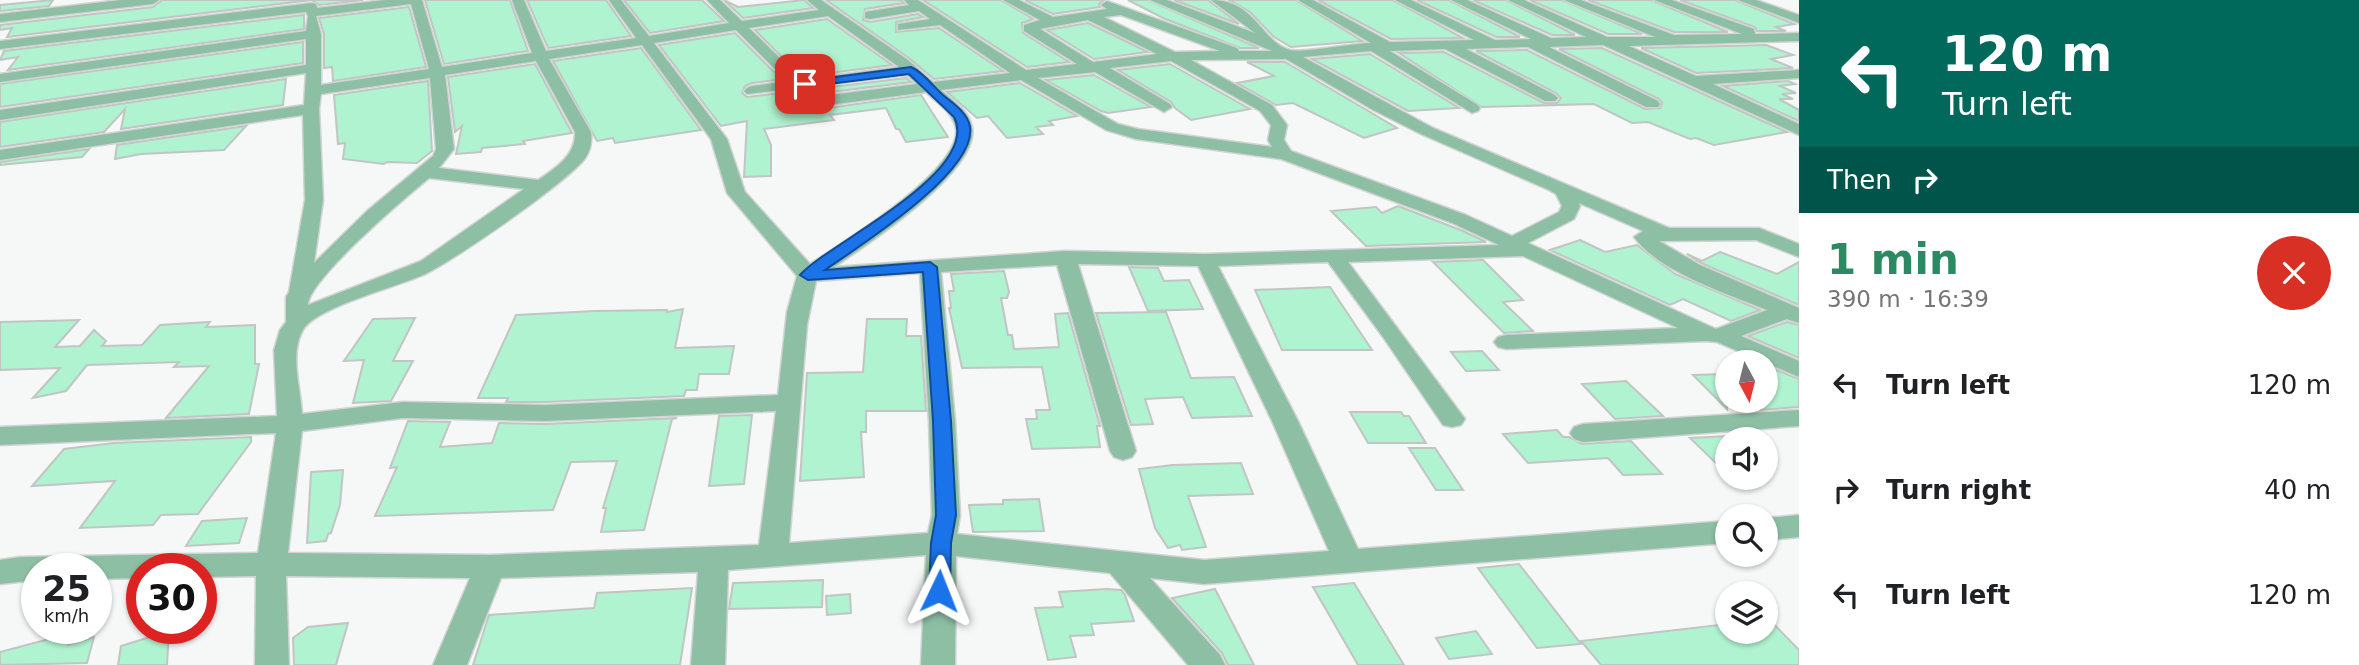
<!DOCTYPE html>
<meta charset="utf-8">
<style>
body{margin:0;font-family:"DejaVu Sans",sans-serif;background:#f6f6f6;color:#202124;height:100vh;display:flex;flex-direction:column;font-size:26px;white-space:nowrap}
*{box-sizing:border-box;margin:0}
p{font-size:23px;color:#757577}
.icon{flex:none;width:38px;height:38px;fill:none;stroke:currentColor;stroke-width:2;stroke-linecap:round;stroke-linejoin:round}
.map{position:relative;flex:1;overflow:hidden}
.details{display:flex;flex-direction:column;background:#fff;width:560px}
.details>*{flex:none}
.guide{background:#00695c;color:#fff;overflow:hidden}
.needle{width:46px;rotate:173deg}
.fabs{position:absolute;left:1715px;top:350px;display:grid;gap:14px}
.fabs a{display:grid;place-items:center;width:63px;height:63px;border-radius:50%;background:#fff;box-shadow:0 2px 5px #0004;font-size:35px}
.speed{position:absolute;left:21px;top:553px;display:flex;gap:14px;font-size:35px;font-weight:700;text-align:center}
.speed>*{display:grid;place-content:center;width:91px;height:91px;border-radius:50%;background:#fff;box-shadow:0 2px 5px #0004;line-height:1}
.speed small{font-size:18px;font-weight:400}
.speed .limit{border:10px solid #d22;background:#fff;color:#111}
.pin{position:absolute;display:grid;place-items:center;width:60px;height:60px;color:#fff;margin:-30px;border-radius:14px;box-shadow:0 4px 10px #0006}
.me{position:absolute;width:77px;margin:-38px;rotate:2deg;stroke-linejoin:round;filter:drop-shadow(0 0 5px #0008)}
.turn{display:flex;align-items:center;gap:24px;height:147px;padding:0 28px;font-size:32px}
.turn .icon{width:91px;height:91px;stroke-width:2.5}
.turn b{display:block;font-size:49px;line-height:60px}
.then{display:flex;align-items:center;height:66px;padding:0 28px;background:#0003;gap:14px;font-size:26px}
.round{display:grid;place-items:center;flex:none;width:74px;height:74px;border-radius:37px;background:#f6f6f6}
.headline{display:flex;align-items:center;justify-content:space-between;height:119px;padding:0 28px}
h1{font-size:42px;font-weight:700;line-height:52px;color:#2c8a62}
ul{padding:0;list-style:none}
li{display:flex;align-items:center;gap:21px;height:105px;padding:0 28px}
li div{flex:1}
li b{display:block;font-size:26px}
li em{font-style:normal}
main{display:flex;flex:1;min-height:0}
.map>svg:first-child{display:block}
.building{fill:#b0f3d0;stroke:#c1c5c3;stroke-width:2}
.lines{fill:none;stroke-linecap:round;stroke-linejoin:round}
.street-casing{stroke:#d1d4d2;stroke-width:3}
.street{fill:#8dbfa4;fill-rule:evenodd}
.route{fill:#1a73e8;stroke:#114b97;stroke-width:2}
</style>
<main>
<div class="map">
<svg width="1799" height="665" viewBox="0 0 1799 665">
<rect width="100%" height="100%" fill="#f5f8f6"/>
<!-- building -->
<g class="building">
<polygon points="53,0 49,6 0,11 0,5"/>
<polygon points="162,0 363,0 319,5 312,0 7,37 12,28 0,30 0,25 153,7"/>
<polygon points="425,0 510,0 528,51 444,64"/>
<polygon points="527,0 606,0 631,36 548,48"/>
<polygon points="624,0 702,0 724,21 650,33"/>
<polygon points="724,0 738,7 804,0 813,8 743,18"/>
<polygon points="826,0 901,0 904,3 865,9 863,20 870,22 918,14 923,17 896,22 896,32 939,28 1003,71 934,79 909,58"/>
<polygon points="923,0 1001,0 1033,19 1022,23 1023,33 1069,62 1027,67"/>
<polygon points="1025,0 1104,0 1099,4 1100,7 1053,14"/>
<polygon points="1128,0 1148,0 1259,48 1240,48 1163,18"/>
<polygon points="1174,0 1208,0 1239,24"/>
<polygon points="1229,0 1296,0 1362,41 1291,47 1274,37 1250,12"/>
<polygon points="1318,0 1393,0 1463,38 1391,39"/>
<polygon points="1417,0 1449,0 1520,37 1496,37"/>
<polygon points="1473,0 1506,0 1575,35 1552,35"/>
<polygon points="1530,0 1562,0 1642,34 1608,34"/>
<polygon points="1588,0 1651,0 1728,32 1674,32"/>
<polygon points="1680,0 1735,0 1794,24 1776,27 1786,31 1757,31 1755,27"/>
<polygon points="409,7 426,67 333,81 332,67 324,68 324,34 319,18"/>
<polygon points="304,15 304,29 8,70 18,57 0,60 4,51"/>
<polygon points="827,19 892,65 752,83 745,86 742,93 747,97 906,78 911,82 807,95 797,104 807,111 921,95 948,137 906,142 899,129 896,129 886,108 830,115 834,120 764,129 771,145 771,176 744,177 747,121 721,126 659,45 735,33 774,72 786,73 790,68 788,63 755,30"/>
<polygon points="1088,23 1148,52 1094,59 1047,30"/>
<polygon points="303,42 303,63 0,107 0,84"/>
<polygon points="1766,45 1793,55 1771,59 1793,68 1696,73 1641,48"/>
<polygon points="641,48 701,130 615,143 613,138 597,141 553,61"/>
<polygon points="1602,48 1787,132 1714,145 1696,138 1690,139 1648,122 1632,123 1594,104 1482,107 1399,53 1444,52 1544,103 1557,103 1561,98 1556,93 1476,51 1527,50 1645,109 1660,108 1662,103 1659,99 1559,49"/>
<polygon points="1370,54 1459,108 1408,111 1312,59"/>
<polygon points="1247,62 1285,62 1397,128 1364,138 1293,103 1276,105 1237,83 1274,76"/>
<polygon points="535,64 572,133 523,141 525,144 482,148 481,152 456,154 462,126 455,132 448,77"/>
<polygon points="1170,64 1250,109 1191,120 1175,108 1171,102 1118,70"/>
<polygon points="1094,75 1151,107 1108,113 1101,111 1046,80"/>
<polygon points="286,79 283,105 121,129 125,109 104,132 0,147 0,122"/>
<polygon points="428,81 432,151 417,163 387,162 384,164 343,159 345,143 338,144 334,95"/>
<polygon points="1788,81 1795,84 1780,86 1796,93 1782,94 1793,99 1779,99 1799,110 1799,121 1723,86"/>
<polygon points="1020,83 1077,116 1049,121 1053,125 1036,127 1043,134 1007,138 988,116 977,118 947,92"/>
<polygon points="246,126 224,150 141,154 115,159 117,145"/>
<polygon points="89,149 82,157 0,165 0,162"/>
<polygon points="1398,206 1463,231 1486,242 1366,246 1331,211 1376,207 1382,213"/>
<polygon points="1580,240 1605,252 1637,245 1675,274 1760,310 1731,321 1683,299 1670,305 1550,250"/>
<polygon points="1720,252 1777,274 1799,262 1799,305 1701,263 1687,254 1702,261"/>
<polygon points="1483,260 1523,300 1503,302 1533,331 1504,333 1433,262"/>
<polygon points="1129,267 1158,268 1164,281 1189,280 1203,309 1148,311"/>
<polygon points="1004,271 1009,292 1007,298 1001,298 1008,335 1012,335 1014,349 1059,347 1055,314 1068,313 1100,426 1097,426 1100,447 1032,449 1026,419 1037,419 1036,410 1050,410 1042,367 962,368 949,308 951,308 949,291 954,291 951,274"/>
<polygon points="1330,287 1372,350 1282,350 1255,290"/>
<polygon points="683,309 675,348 734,346 729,374 699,374 697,390 686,390 684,396 545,402 506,402 508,398 478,398 516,315 595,311 667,310 667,312"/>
<polygon points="1166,312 1191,378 1234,377 1252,416 1192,418 1183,397 1145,399 1153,424 1131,425 1096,313"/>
<polygon points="415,318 393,361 413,361 391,401 353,403 364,360 344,361 373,319"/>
<polygon points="867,319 907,319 906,336 921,336 926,411 866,411 866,432 861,432 864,477 800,481 807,373 863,372"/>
<polygon points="79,320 55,347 80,346 94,330 106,341 102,346 142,345 160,325 210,322 206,327 255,325 255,364 259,364 249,414 166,418 209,366 174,367 179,362 87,365 66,391 33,398 60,368 0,370 0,322"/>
<polygon points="1787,322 1799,325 1799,358 1748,336"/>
<polygon points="1482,351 1499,370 1466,371 1451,352"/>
<polygon points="1766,369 1774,369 1799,379 1799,407 1760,410 1750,401 1766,401 1766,373 1770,373"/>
<polygon points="1727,374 1727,409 1693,375"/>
<polygon points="1626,381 1663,416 1615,419 1582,384"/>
<polygon points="1350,412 1401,412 1404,416 1409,416 1426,443 1368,443"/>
<polygon points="752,415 744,484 709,486 719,416"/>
<polygon points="677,418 672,419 644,530 601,532 606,508 603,508 617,461 571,462 553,510 375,516 397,467 390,468 408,421 450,422 440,447 492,443 499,423 545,424"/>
<polygon points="1557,430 1563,437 1569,437 1582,444 1631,441 1662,474 1623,475 1608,458 1528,463 1503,434"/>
<polygon points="1727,436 1727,474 1690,438"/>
<polygon points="251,437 251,442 198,514 161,515 153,525 80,528 115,481 32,486 64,449 114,443"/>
<polygon points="1409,448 1435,448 1463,490 1436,490"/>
<polygon points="1241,463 1253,494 1188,496 1206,547 1182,550 1180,545 1168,548 1155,528 1139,469 1173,465"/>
<polygon points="343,470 340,505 331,533 328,534 326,541 307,543 311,472"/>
<polygon points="1039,499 1044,531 973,532 969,505 1003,504 1003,500"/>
<polygon points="247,518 239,543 186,546 202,521"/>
<polygon points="1519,564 1581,644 1537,648 1478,568"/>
<polygon points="823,580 822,607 729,609 733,583"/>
<polygon points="1354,583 1404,665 1358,665 1313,587"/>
<polygon points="692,588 680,665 473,665 489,615 594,608 597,593"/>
<polygon points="1107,589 1121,590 1125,595 1134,621 1091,624 1094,635 1070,636 1076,657 1048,660 1035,608 1063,607 1059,592"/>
<polygon points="1215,589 1254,665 1228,665 1222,653 1172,598"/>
<polygon points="850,594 851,613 827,615 826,596"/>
<polygon points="1766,616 1799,650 1799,665 1601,665 1581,641 1727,624 1727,632 1766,632"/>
<polygon points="348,623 336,665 294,665 293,638 308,627"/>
<polygon points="169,631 167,665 118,665 121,646"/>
<polygon points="1476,631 1492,654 1449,659 1436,638"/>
<polygon points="72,633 68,645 94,637 87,663 0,665 0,652"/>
</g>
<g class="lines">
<!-- street casing -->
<g class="street-casing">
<g id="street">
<polygon points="121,0 159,0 153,4 0,22 0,14"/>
<path d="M385 0H422L442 67 532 53 512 0H524L546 51 636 38 609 0H621L649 36 729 23 707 0H720L742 21 819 10 807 0H821L908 60 933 82 1010 73 940 25 898 30V24L930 19 919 11 870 19 865 18V12L909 5 904 0H918L1026 70 1077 64 1024 31V25L1040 20 1003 0H1019L1053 17 1107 9 1101 5 1107 1 1237 48 1239 51H1272L1150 0H1167L1255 33 1211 0C1256 0 1261 42 1290 50 1303 53 1354 43 1371 43L1298 0H1313L1390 42 1474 40 1395 0H1411L1495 40 1531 39 1451 0H1467L1551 38 1586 37 1508 0H1524L1607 37H1655L1564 0H1581L1674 35 1742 34 1654 0H1672L1754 29 1755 34 1799 33V41L1629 46 1696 76 1799 70V78L1713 84 1799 124V135L1603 45 1549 47 1658 101 1660 104 1658 107H1646L1528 47 1466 49 1555 95 1558 98 1555 101H1545L1445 49 1390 51 1478 105 1480 108 1478 111 1472 113 1371 51 1303 57 1433 128 1669 228H1759L1799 244V257L1756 240 1659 241 1700 265 1799 308V323L1787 319 1741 336 1799 361V377L1717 342 1706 341 1506 349 1498 347 1494 342 1498 337 1506 335 1678 328 1523 256 1348 262 1465 419 1461 425 1452 427 1443 425 1383 337 1328 262 1218 266 1298 421 1358 549 1727 521V543L1204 584 1150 578 1220 655 1225 665H1188L1110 573 956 556 955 665H921L926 555 728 570 725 665H691L698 572 501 578 467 665H433L470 578 286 576 289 665H255L256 576 201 577V569H142V578L96 579V569H37V580L0 584V560L20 557 258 553 276 433 0 445V427L277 416 274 350 280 330 286 322V297L289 292 305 200 303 115 0 160V150L304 105 306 73 0 120V110L306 65V39L0 82V74L306 31 308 16 306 12 0 49V41L312 3 316 4 317 8ZM411 4 429 69 321 85V34L316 16ZM1121 15 1220 51 1175 52 1104 17ZM828 16 899 67 752 86 747 88 744 91 747 94 907 75 917 84 807 98 799 103 807 108 926 92C936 102 954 113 956 129 961 170 842 244 810 264L745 192 727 139 654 43 736 30 776 70H786L788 67 786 64 749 28ZM1088 20 1157 54 1093 62 1040 29ZM642 45 711 139 727 193 797 276 787 312 778 395 545 405 403 402 302 414C301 389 289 354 303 330 316 307 397 287 423 275 449 264 572 179 586 157 591 149 592 142 591 132L549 59ZM1286 59 1373 110 1421 134 1549 190 1556 194 1562 206 1559 212 1512 236 1466 215 1291 151 1284 140 1287 125 1272 105 1191 60ZM536 61 575 132C576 155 556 168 538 180L439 168 454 149 445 75ZM1171 61 1260 111 1271 125 1268 140 1272 147 1138 129 1118 124 1038 78 1095 72 1164 112 1172 107 1170 104 1110 68ZM430 78 436 149 433 156 367 211 314 263 323 200 319 109 321 94ZM1021 80 1106 130 1136 139 1281 159 1452 223 1499 245 1205 254 1065 251 834 267C865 246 981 170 972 127 969 111 953 101 941 90ZM429 178 524 189 421 261 308 305C308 280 406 197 429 178ZM1579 203 1643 231 1634 237C1659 272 1728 294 1767 310L1716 329 1528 243 1574 219 1580 206ZM1078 264 1198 266 1272 421 1329 551 1204 560 957 534 960 515 955 421 941 272 1057 265 1110 451 1114 457 1123 460 1132 457 1136 451ZM920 273 929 421 932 515 928 533 789 543 807 325 816 281ZM776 411 759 545 490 555 288 553 302 431 403 418 545 421Z"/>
<polygon points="1738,0 1756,0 1799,15 1799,23"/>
<polygon points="1799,410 1799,426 1583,442 1574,439 1570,433 1574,427 1583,424"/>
<polygon points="1799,515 1799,537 1766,540 1766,518"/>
</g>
</g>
<!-- street -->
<use href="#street" class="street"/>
</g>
<!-- route -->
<path class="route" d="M911 67C923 72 933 86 943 95 953 103 968 113 970 127 977 172 858 247 825 270L930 262 937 267 951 421 956 515 951 543 950 591 947 597 939 600 932 597 929 591 931 543 936 515 933 421 923 272 808 280 800 275C828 243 982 173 954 117L909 74 805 87 800 84 805 81Z"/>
</svg>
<div class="fabs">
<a><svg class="needle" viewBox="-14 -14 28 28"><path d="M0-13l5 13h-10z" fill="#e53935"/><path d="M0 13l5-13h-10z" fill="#757577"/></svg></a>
<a><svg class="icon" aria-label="sound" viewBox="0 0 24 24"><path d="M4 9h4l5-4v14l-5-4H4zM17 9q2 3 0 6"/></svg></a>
<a><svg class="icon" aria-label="search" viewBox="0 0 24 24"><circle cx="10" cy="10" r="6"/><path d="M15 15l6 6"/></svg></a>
<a><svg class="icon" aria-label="layers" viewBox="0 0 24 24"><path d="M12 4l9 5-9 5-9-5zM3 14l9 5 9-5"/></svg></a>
</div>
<div class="speed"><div>25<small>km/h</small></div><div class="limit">30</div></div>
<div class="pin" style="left:805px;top:84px;background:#d93025"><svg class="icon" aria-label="arrive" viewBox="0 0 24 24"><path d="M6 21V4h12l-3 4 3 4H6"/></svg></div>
<svg class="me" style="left:939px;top:591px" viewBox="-20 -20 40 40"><path d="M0-17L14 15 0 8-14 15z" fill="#1a73e8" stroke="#fff" stroke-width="4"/></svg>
</div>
<section class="details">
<div class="guide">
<div class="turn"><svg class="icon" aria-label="left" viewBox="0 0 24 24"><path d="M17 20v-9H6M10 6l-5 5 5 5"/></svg><div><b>120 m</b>Turn left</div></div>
<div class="then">Then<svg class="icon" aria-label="right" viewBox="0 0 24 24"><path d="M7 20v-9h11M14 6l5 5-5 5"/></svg></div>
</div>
<div class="headline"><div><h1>1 min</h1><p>390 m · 16:39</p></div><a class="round" style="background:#d93025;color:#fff"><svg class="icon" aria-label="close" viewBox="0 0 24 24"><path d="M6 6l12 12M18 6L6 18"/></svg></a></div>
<ul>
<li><svg class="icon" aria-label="left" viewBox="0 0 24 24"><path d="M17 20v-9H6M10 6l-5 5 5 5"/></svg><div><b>Turn left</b></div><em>120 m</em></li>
<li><svg class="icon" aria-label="right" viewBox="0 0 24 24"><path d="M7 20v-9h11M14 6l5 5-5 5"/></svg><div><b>Turn right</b></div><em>40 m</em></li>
<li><svg class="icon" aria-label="left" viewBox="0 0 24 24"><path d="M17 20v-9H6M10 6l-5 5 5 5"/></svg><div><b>Turn left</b></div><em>120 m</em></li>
</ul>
</section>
</main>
